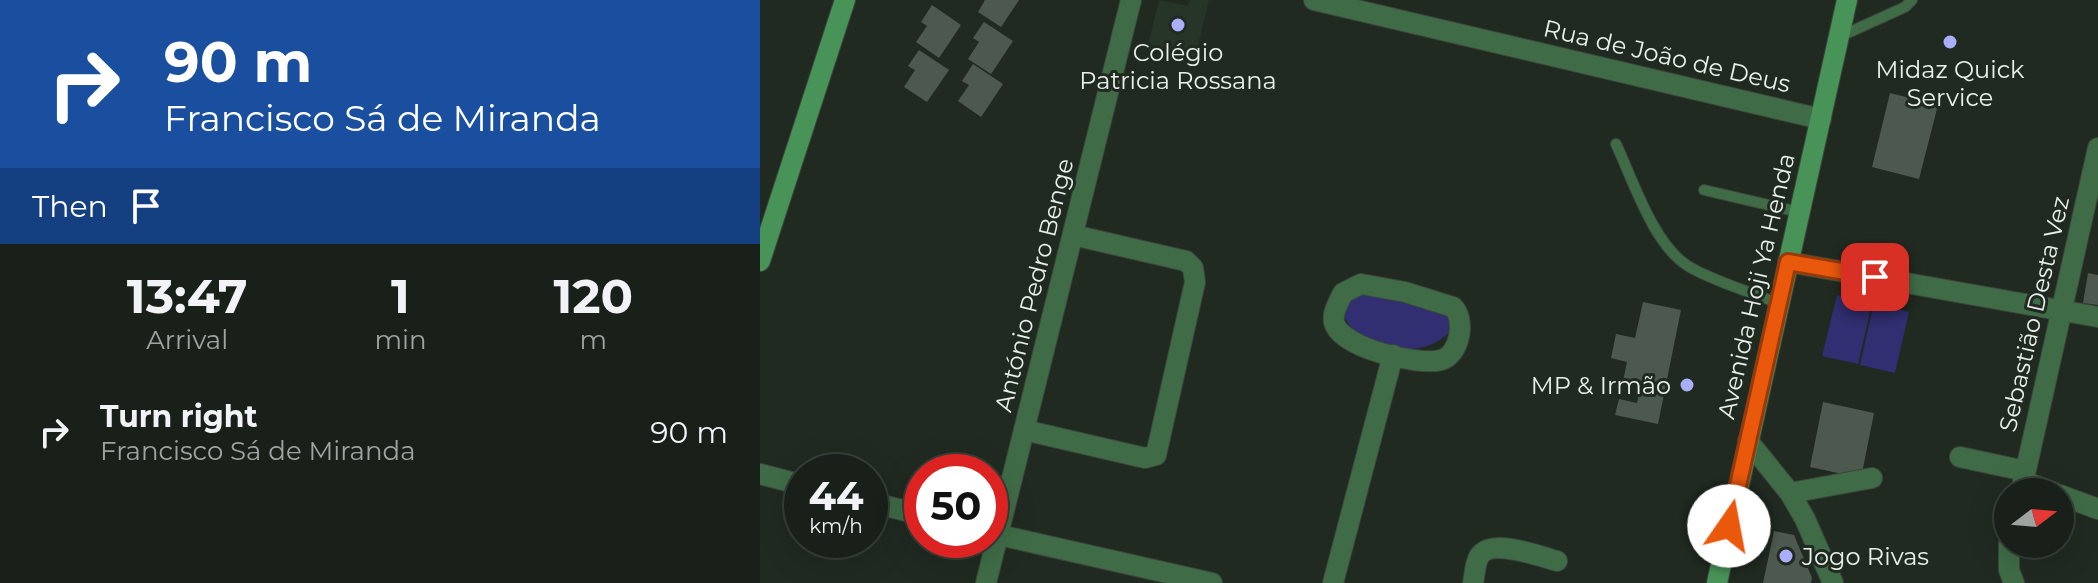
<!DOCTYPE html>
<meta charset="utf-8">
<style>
body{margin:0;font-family:Montserrat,sans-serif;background:#212822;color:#f1f3f6;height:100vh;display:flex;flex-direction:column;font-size:30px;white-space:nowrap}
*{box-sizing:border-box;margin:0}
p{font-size:26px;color:#9fa3a2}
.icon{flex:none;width:44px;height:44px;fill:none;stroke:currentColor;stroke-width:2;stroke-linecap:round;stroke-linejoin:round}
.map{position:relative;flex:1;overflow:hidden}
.sheet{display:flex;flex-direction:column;background:#182019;width:760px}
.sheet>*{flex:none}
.hud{background:#1a4fa0;color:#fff;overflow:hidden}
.needle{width:52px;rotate:74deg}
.fabs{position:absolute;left:1234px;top:478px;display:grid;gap:16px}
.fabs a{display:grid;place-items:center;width:80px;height:80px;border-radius:50%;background:#182019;box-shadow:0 8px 32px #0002,0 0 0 2px #363e38;font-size:40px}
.speed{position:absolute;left:24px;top:454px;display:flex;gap:16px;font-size:40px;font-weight:700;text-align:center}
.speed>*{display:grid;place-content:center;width:104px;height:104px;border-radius:50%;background:#182019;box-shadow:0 8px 32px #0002,0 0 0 2px #363e38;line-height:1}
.speed small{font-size:20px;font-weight:400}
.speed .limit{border:12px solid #d22;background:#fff;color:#111}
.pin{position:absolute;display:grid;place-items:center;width:68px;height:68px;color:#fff;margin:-34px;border-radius:16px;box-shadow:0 4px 12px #0006}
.me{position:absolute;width:88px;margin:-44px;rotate:12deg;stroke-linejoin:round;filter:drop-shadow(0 0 6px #0008)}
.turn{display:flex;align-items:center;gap:28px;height:168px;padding:0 32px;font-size:36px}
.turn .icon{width:104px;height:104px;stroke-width:2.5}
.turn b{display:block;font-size:56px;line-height:68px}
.then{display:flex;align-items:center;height:76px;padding:0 32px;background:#0003;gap:16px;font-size:30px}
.eta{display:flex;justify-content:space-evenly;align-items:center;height:136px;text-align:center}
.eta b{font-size:48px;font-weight:700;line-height:56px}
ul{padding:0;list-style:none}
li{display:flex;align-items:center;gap:24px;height:104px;padding:0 32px}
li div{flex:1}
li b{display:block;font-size:30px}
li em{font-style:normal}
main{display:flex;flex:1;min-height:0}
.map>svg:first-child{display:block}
.built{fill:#263528}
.green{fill:#312e71}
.building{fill:#4d584e}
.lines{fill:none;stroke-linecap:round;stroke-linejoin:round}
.lane-casing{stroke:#3c463d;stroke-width:12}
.street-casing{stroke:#3c463d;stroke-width:22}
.secondary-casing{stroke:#3c463d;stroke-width:22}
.lane{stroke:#3f6c47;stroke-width:10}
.street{stroke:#3f6c47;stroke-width:20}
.secondary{stroke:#489357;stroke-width:20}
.route-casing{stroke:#983908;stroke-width:20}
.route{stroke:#ea580c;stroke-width:14}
.poi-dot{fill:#abaffb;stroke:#202a21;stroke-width:3}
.labels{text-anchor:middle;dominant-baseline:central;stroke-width:6;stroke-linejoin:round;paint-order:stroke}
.poi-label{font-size:24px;fill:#e9f0ea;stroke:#202a21}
.street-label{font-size:24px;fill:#e9f0ea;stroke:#202a21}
</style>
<main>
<section class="sheet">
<div class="hud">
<div class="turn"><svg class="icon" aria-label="right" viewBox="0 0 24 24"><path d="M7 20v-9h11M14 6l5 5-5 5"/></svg><div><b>90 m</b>Francisco Sá de Miranda</div></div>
<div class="then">Then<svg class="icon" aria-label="arrive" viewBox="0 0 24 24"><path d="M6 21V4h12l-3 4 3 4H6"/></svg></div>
</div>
<div class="eta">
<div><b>13:47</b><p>Arrival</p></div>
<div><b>1</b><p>min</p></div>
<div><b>120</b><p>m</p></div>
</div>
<ul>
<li><svg class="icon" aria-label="right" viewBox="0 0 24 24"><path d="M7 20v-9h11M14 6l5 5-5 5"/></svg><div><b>Turn right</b><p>Francisco Sá de Miranda</p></div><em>90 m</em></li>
</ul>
</section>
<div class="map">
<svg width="1338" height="583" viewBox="0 0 1338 583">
<rect width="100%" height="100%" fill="#202a21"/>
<!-- built -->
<polygon class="built" points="399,0 428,6 430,0 449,0 435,57 388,45"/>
<!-- green -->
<g class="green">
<path d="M613 289 690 317 691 331C661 360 633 347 597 337L583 315 589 300Z"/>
<polygon points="1077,295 1112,303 1098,364 1062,356"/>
<polygon points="1114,303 1149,312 1135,373 1100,365"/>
</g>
<!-- building -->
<g class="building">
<polygon points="225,0 259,0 241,27 218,12"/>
<polygon points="172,5 201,25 179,58 156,42 167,26 161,22"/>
<polygon points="224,22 253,41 231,74 208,59 219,42 213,38"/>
<polygon points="159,50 189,70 167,102 144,87 155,70 148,66"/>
<polygon points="213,64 243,84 221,117 198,101 209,85 202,81"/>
<polygon points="1130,93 1178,105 1159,179 1112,167"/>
<polygon points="1328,273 1338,275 1338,305 1323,303"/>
<polygon points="883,302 921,310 898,424 855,415 859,399 877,403 881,385 863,381 867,362 851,358 856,334 875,338"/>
<polygon points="1063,402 1114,413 1101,478 1050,467"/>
<polygon points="1014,531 1034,535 1052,578 1051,583 1003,583"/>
</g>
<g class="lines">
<!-- lane casing -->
<g class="lane-casing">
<g id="lane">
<polyline points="1081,36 1145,7 1152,0"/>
<path d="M856 144C873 180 893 244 928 266 952 281 992 292 1019 304"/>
<polyline points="944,190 1039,212"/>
</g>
</g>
<!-- street casing -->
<g class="street-casing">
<g id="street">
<polyline points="554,0 1061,119"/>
<polyline points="1028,262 1338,317"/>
<path d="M601 284 645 292 693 307C706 319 700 355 681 360 658 366 580 348 574 322 572 312 579 302 583 293Z"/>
<polyline points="264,430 385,458 396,455 435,282 433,268 426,261 313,235"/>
<polyline points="988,441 1030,493 1045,519 1073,583"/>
<polyline points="1200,457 1265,471"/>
<polyline points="0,474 42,485"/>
<polyline points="1263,481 1293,492"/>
<polyline points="1261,492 1338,148"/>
<polyline points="1030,493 1112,478"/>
<polyline points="1300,495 1338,509"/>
<polyline points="110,502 162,515"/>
<polyline points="230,533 452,583"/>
<polyline points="1249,544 1249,570 1254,583"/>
<polyline points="226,583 371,0"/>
<polyline points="573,583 633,355"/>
<path d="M713 583C715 574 715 559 722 553 736 540 779 556 797 561"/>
</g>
</g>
<!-- secondary casing -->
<g class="secondary-casing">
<g id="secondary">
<polyline points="0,261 85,0"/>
<polyline points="957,583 1087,0"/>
</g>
</g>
<!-- lane -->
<use href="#lane" class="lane"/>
<!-- street -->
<use href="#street" class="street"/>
<!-- secondary -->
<use href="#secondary" class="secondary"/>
</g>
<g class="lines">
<!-- route casing -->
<g class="route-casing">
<polyline id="route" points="969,526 1028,262 1115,277"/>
</g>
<!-- route -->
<use href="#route" class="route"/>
</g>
<!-- markers -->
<g class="poi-dot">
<circle cx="418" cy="25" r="8"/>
<circle cx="1190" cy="42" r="8"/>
<circle cx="927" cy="385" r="8"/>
<circle cx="1026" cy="556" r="8"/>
</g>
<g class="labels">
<!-- poi labels -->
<g class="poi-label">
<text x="418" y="52">Colégio<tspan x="418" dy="28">Patricia Rossana</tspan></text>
<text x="1190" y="69">Midaz Quick<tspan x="1190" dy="28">Service</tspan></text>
<text x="911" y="385" text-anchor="end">MP &amp; Irmão</text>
<text x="1042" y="556" text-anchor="start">Jogo Rivas</text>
</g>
<!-- street labels -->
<g class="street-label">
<text transform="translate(907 56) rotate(13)">Rua de João de Deus</text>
<text transform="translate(274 285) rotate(-76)">António Pedro Benge</text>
<text transform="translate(996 286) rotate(-77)">Avenida Hoji Ya Henda</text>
<text transform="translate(1274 314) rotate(-77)">Sebastião Desta Vez</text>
</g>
</g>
</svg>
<div class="fabs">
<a><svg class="needle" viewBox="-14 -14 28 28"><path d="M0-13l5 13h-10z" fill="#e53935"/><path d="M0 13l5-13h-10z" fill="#9fa3a2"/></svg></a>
</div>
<div class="speed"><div>44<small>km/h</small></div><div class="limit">50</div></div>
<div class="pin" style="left:1115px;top:277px;background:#d93025"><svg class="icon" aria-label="arrive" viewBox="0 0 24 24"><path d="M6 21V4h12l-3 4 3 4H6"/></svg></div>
<svg class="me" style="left:969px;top:526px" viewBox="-20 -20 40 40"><circle r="19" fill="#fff"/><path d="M0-13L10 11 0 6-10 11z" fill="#ea580c"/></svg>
</div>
</main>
